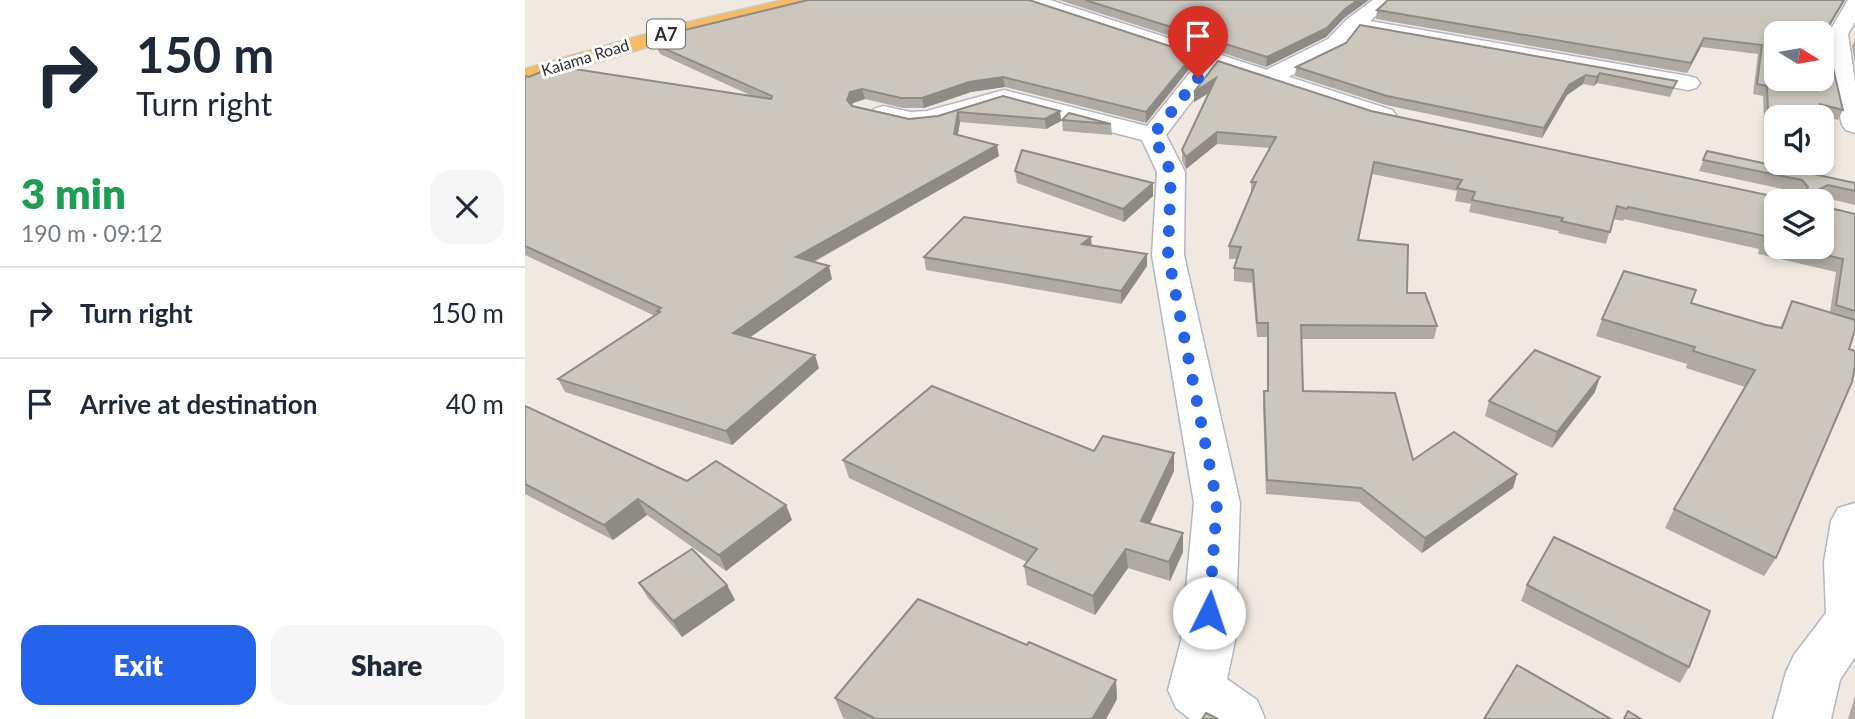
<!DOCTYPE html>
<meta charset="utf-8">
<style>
body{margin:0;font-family:Lato,sans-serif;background:#f6f6f7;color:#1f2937;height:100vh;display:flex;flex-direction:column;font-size:26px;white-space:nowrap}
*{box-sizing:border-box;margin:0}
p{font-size:23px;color:#747a83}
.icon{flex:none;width:38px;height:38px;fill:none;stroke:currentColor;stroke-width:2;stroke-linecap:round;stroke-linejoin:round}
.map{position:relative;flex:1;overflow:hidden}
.drawer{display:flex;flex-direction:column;background:#fff;width:525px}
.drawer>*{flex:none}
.hud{background:#fff;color:#1f2937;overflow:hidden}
.needle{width:46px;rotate:101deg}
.controls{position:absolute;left:1239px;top:21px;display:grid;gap:14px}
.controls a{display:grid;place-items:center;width:70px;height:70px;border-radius:14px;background:#fff;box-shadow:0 4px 10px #0003;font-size:35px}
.pin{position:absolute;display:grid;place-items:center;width:60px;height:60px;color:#fff;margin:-72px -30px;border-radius:50% 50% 50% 0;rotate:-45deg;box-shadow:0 0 7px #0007}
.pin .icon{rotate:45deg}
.me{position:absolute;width:77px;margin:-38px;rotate:4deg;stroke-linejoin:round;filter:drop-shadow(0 0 5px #0008)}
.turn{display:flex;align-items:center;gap:24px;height:147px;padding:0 21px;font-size:32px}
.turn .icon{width:91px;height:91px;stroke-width:2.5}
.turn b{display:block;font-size:49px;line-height:60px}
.round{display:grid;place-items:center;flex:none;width:74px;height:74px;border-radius:21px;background:#f6f6f7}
.head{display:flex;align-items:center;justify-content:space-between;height:119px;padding:0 21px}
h1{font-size:42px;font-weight:800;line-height:52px;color:#1e9e55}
.button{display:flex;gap:14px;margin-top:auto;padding:14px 21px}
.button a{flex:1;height:80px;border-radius:21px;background:#2563eb;color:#fff;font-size:28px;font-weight:800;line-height:80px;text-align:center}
.button a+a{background:#f6f6f7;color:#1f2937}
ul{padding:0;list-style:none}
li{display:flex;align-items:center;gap:21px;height:91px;padding:0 21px;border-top:2px solid #e0e1e3}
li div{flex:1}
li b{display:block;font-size:26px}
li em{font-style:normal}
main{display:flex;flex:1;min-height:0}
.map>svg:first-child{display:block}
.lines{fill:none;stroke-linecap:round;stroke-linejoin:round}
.minor-casing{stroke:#b4b7c1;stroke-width:3}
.tertiary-casing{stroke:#b4b7c1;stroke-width:3}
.trunk-casing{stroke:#c9c9c9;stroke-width:3}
.minor{fill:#fff;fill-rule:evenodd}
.tertiary{fill:#fff;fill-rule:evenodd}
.trunk{fill:#f8ba60;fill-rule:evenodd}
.wall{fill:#afaba4;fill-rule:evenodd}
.shaded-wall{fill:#8e8b86}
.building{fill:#cbc7bf;stroke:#8e8b86;stroke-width:2;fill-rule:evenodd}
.route{stroke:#2563eb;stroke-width:12;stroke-dasharray:0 21.6}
.labels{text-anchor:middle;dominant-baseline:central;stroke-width:6;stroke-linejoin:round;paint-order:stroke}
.far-street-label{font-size:16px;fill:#2e2e2e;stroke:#fff}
.shield{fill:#fff;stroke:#6d6d6d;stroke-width:2}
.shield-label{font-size:18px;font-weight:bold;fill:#2e2e2e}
</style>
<main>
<section class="drawer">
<div class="hud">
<div class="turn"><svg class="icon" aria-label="right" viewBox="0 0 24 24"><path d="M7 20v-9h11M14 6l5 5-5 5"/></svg><div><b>150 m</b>Turn right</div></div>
</div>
<div class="head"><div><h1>3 min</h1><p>190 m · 09:12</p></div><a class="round"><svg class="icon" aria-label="close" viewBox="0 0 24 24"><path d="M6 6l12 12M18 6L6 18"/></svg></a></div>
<ul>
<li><svg class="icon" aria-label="right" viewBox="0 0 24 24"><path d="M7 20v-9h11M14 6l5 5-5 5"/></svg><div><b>Turn right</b></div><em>150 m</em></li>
<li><svg class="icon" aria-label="arrive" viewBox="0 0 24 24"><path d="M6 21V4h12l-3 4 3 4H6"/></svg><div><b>Arrive at destination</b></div><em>40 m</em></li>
</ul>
<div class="button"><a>Exit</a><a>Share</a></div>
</section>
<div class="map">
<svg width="1330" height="719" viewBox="0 0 1330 719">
<rect width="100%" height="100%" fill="#efe9e1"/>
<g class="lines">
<!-- minor casing -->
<g class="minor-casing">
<g id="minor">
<polygon points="848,0 869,0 845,21 1163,76 1171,78 1175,83 1171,88 1163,90 833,31 819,49 753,82 737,82 733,77 737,72 803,39 821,20"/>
<polygon points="1323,0 1330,0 1330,22 1323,34 1330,82 1330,133 1321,130 1317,125 1305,73 1303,34"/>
<polygon points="688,52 696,54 699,59 641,135 660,172 659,255 715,503 710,641 702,679 732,700 740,719 665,719 651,708 643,690 656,641 669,503 627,255 632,172 617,140 479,104 397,127 380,127 349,119 345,114 349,109 358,106 386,112 402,111 479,90 622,126 680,54"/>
<polygon points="1330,503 1330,657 1315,680 1306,719 1248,719 1261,672 1269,655 1301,613 1299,562 1306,521 1313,508"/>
</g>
</g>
<!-- tertiary casing -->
<g class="tertiary-casing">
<polygon id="tertiary" points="497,0 525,0 867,110 871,115 867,120 858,123 849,120 499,4"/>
</g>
<!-- trunk casing -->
<g class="trunk-casing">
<polygon id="trunk" points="259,0 293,0 291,4 173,32 0,83 0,69 160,23"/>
</g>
<!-- minor -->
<use href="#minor" class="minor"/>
<!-- tertiary -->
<use href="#tertiary" class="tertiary"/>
<!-- trunk -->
<use href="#trunk" class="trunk"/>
</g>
<!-- wall -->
<g class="wall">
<polygon points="534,0 844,0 819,18 801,37 741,67"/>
<polygon points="1320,0 1304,27 1307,64 1318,110 1313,120 1297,116 1298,119 1297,122 1297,117 1251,117 1251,123 1239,121 1238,96 1228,94 1233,54 1176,47 1162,73 851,19 852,10"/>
<polygon points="131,37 669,63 621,123 480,87 446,92 399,108 378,108 340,99 328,103 327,106 384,119 413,116 478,96 535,111 536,121 521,129 435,122 433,135 474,156 289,262 307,279 225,337 294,368 207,445 40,392 33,379 130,316 0,255 0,76 227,96 135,54 131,45 134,44"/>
<polygon points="1330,40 1330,64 1327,46"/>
<polygon points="821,43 1152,81 1145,97 1072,83 1069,86 1058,84 1042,95 1017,138 861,105 770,76 771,67"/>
<path d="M693 61 846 111 1256 198 1259 191H1267L1174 171 1182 151 1330 183V205L1301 198V207L1330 214V330L1324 349 1330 351V366L1327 382 1251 558 1239 576 1140 528 1149 509 1220 387 1161 368 1162 364 1071 336 1077 319 1099 271 1171 290 1166 303 1241 325 1255 328 1267 301 1305 312 1311 272 1233 254 1234 249 1099 219 1098 221 1088 219 1081 244 1033 233 1034 231 944 212 946 204 930 201 932 191 847 174 834 240 883 245 882 293H900L912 326 909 339H776L778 391 870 393 888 460 929 432 992 474 988 488 897 553 834 502 741 494 738 405 739 391H742V337H732L727 283 709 281V268L712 259H704V246L726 194V182L745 148 692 144 661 169 657 161V150L684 93 669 102V92ZM1251 201H1297V247H1251Z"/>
<polygon points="537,120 586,124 587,135 538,131"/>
<polygon points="490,171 628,183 628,196 599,222 492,183"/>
<polygon points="566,237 566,245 622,266 596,304 401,270 399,257"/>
<polygon points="1070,392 1027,448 960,416 964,401"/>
<polygon points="0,406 162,481 261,505 267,520 201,571 122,515 88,540 0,494"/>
<polygon points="569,451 649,453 649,471 625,524 658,533 658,552 645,581 603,568 570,615 502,585 499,566 502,562 324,478 318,460"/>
<polygon points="114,583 202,585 210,600 157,637 123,598"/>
<polygon points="1002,585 1164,667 1155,683 996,601"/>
<polygon points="502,645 591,680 592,699 581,719 321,719 318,718 310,698"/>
<polygon points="1330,696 1330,719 1323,719"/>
</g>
<!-- shaded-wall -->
<g class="shaded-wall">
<polygon points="833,0 844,0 819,18 801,37 741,67 742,57"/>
<polygon points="1319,0 1320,0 1300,34 1304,25"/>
<polygon points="1179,38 1176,47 1162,73 1166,63"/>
<polygon points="669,54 669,63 621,123 621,112"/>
<polygon points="1075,73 1072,83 1069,86 1072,77"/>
<polygon points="1061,75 1058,84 1042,95 1017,138 1019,128 1044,85"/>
<polygon points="478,77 480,87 446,92 399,108 397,98 444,82"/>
<polygon points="691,78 690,89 669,102 669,92"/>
<polygon points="337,89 340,99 328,103 325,110 322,100 325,92"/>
<polygon points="535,111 536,121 521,129 520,119"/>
<polygon points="433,112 435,122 431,145 429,134"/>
<polygon points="692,132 692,144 661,169 661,157"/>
<polygon points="472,145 474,156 275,269 271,257"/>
<polygon points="849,162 847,174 831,253 833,240"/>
<polygon points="628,183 628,196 599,222 598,209"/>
<polygon points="566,237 567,249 557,244"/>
<polygon points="622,254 622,266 596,304 596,291"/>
<polygon points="304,266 307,279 213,346 208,333"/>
<polygon points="290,355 294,368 207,445 201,431"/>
<polygon points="1075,377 1070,392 1027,448 1032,432"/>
<polygon points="649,453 649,471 617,540 616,521"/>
<polygon points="992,474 988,488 897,553 900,538"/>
<polygon points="113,499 122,515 88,540 79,525"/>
<polygon points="261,505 267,520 201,571 194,555"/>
<polygon points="658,533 658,552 645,581 644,562"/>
<polygon points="601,549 603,568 570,615 568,596"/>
<polygon points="202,585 210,600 157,637 148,621"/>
<polygon points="591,680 592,699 581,719 567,719"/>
</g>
<!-- building -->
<g class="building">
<polygon points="283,0 504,0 669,54 621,112 478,77 444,82 397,98 376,98 337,89 325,92 322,100 327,106 384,119 413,116 478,96 535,111 520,119 433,112 429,134 472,145 271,257 304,266 208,333 290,355 201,431 33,379 135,312 132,311 136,308 0,246 0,76 4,77 30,66 246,99 247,96 131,45 143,42 131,37"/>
<polygon points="560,0 833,0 820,9 802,28 742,57"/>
<path d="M863 0H1319L1304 25 1307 64 1318 110 1295 104 1298 119H1297V117H1284L1243 111 1242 86 1232 84 1237 45 1179 38 1166 63 852 10ZM1251 33H1297V79H1251Z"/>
<polygon points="835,25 1152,81 1148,88 1075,73 1072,77 1061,75 1044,85 1019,128 862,96 771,67 821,43"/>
<polygon points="693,61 846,111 1256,198 1259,191 1281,191 1283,187 1277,180 1178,160 1182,151 1330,183 1330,191 1303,185 1295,189 1300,191 1301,207 1330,214 1330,311 1311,305 1318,259 1265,247 1297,247 1297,201 1251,201 1251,244 1239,241 1240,236 1103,207 1102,209 1092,206 1085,232 1036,221 1038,218 947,200 950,192 932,188 937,180 849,162 833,240 883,245 882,293 900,293 912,326 776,325 778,391 870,393 888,460 929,432 992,474 900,538 836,488 742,480 739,391 743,391 743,323 732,323 728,270 709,268 716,247 704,246 731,182 726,182 751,137 692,132 661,157 657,150 691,78 669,92"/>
<polygon points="544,113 586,124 537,120"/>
<polygon points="497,150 628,183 598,209 490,171"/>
<polygon points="439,217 566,237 557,244 622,254 596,291 399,257"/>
<polygon points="1099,271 1171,290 1166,303 1241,325 1257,328 1267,301 1330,320 1330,330 1324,349 1330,351 1330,366 1327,382 1251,558 1149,509 1230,370 1168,351 1170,347 1077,319"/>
<polygon points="1010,350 1075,377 1032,432 964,401"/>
<polygon points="407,386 569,451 578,436 649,453 616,521 658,533 644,562 601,549 568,596 499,566 512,549 318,460"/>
<polygon points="0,406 162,481 191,461 261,505 194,555 113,499 79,525 0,484"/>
<polygon points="1029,537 1185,611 1164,667 1002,585"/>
<polygon points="167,549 202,585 148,621 114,583"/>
<polygon points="393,599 502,645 504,642 591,680 567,719 351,719 310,698"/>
<polygon points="992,665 1086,719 959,719"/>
<polygon points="1103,711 1116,719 1099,719"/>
<polygon points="681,713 693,719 677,719"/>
</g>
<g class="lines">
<!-- route -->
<polyline class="route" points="673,78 628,135 646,172 643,255 692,503 684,613"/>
</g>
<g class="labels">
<!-- far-street labels -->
<g class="far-street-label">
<text transform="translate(60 57) rotate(-17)">Kaiama Road</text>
</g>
<!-- shield labels -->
<rect class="shield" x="122" y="19.5" width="38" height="29" rx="5"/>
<g class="shield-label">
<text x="141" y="34">A7</text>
</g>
</g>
</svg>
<div class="controls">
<a><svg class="needle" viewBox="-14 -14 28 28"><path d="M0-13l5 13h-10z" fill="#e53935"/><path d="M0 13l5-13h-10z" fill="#747a83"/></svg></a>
<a><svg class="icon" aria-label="sound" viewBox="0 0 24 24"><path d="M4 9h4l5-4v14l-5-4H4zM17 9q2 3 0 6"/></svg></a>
<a><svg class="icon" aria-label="layers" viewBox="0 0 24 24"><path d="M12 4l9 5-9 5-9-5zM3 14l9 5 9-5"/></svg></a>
</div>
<div class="pin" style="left:673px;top:78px;background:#d93025"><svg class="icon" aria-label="arrive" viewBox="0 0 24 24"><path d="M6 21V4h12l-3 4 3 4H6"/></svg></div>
<svg class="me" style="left:684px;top:613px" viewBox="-20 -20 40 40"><circle r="19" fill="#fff"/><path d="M0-13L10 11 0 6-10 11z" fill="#2563eb"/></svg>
</div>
</main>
